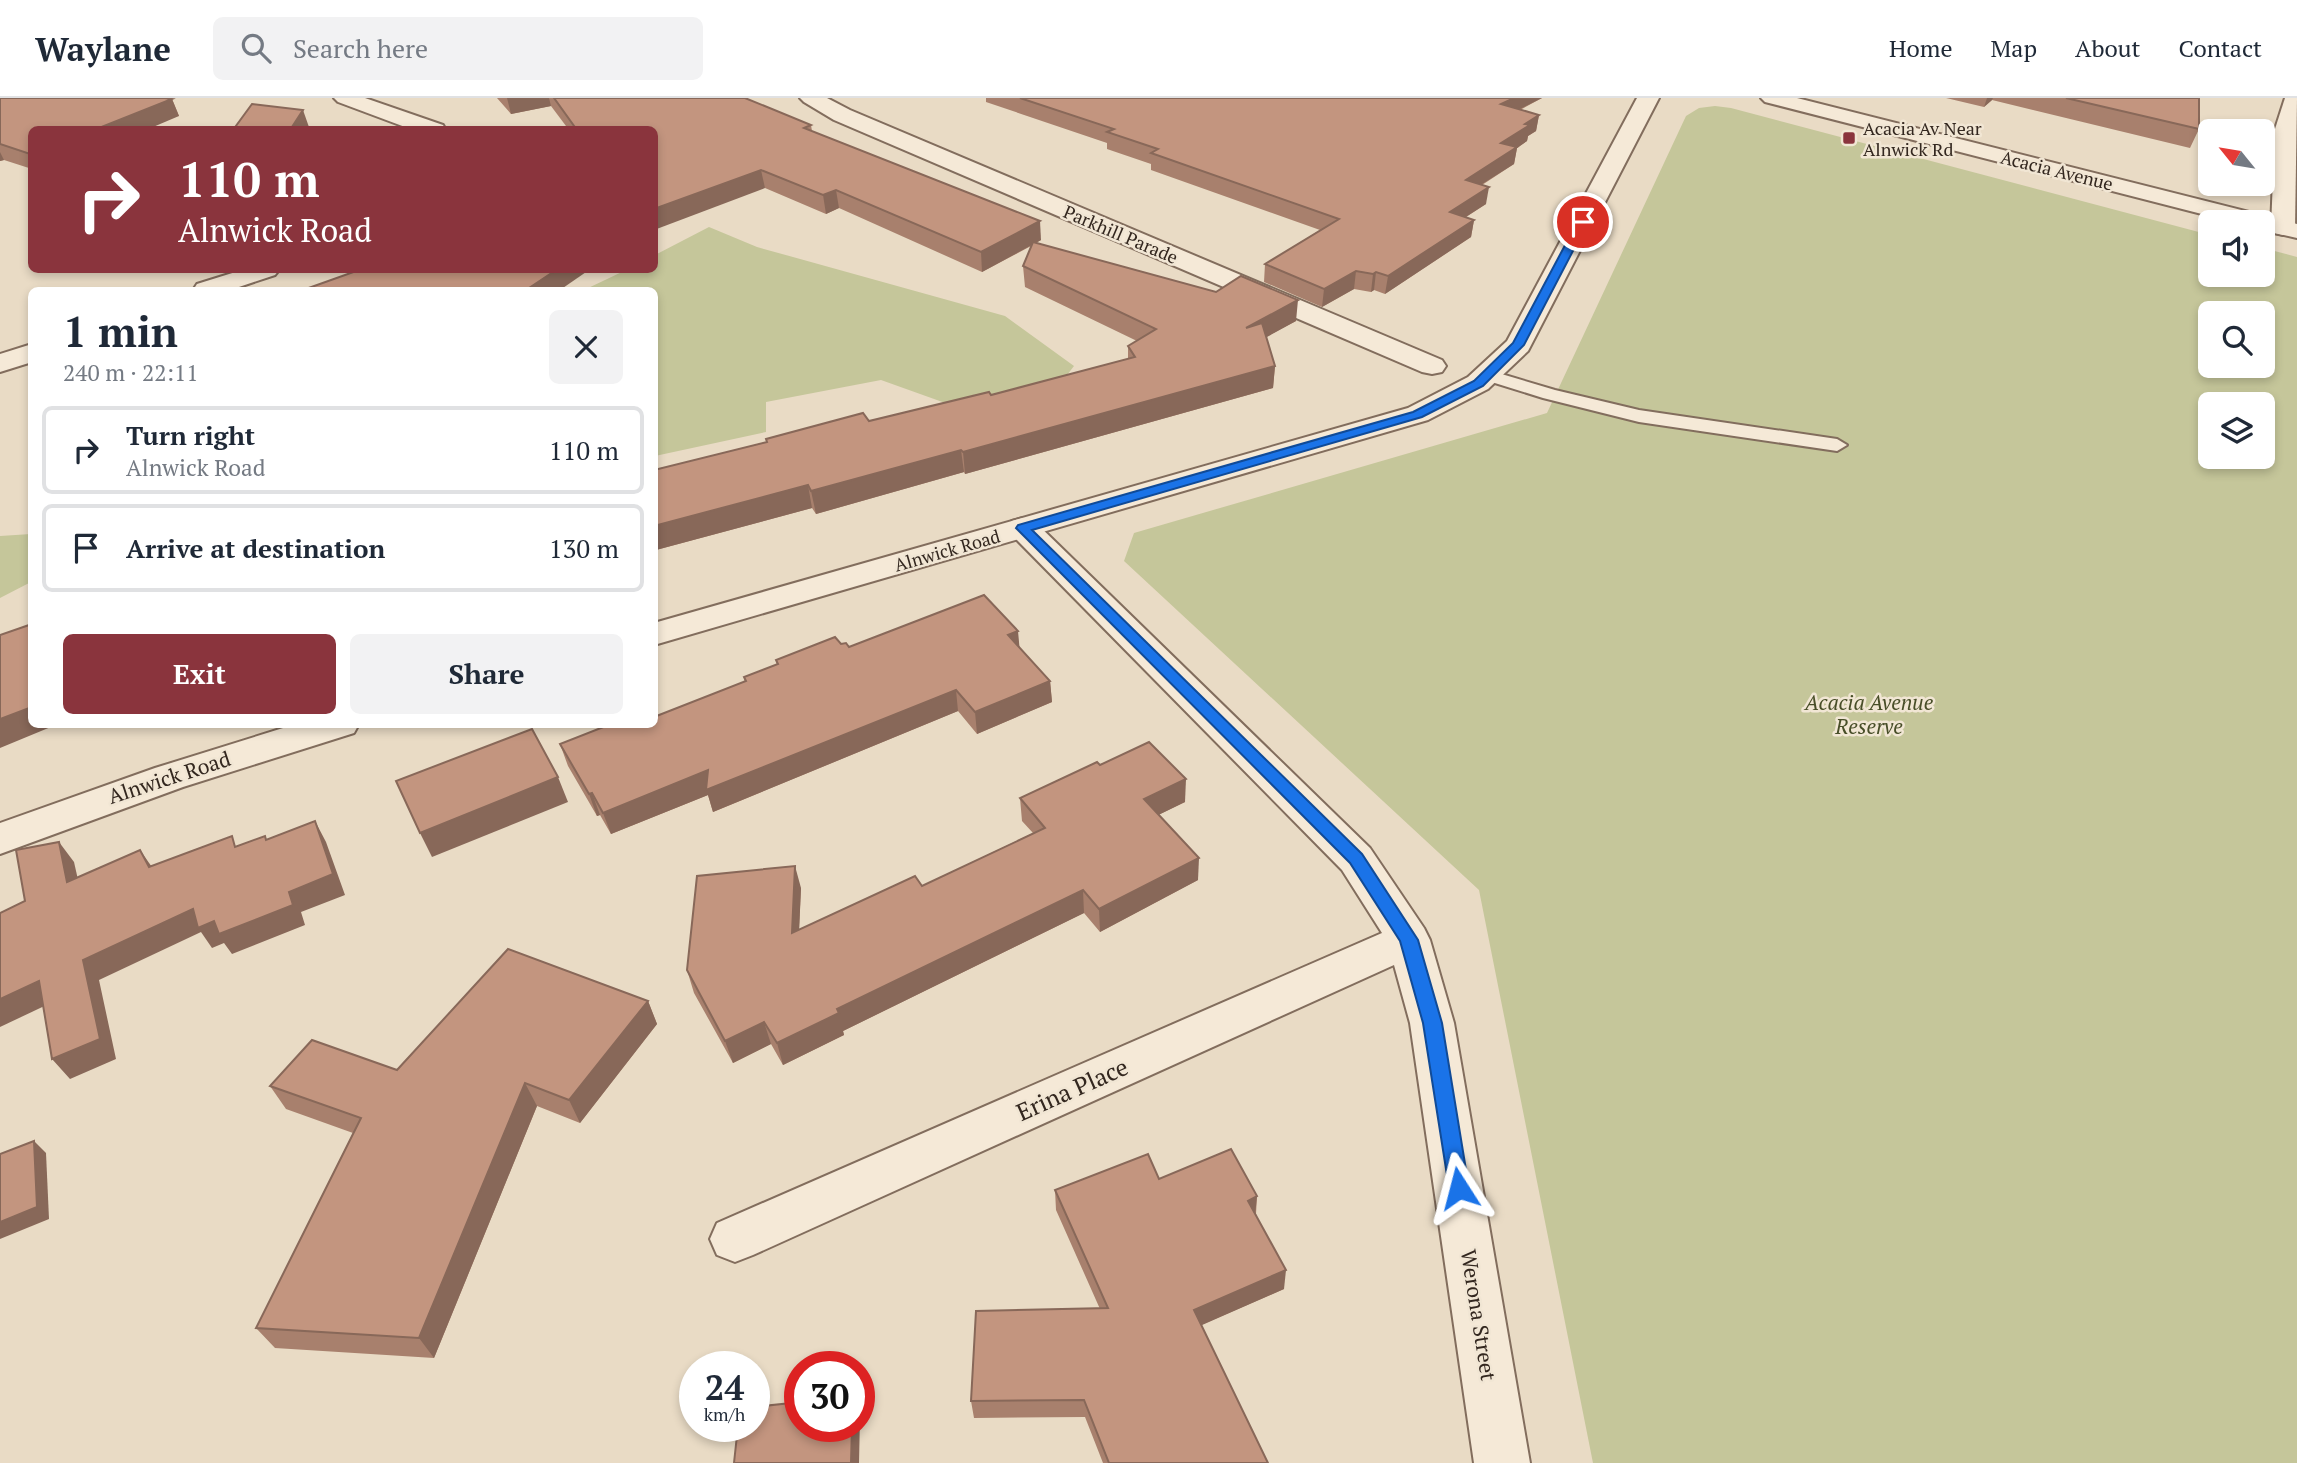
<!DOCTYPE html>
<meta charset="utf-8">
<style>
body{margin:0;font-family:"PT Serif",serif;background:#f2f2f3;color:#1f2937;height:100vh;display:flex;flex-direction:column;font-size:26px;white-space:nowrap}
*{box-sizing:border-box;margin:0}
p{font-size:23px;color:#747a83}
.icon{flex:none;width:38px;height:38px;fill:none;stroke:currentColor;stroke-width:2;stroke-linecap:round;stroke-linejoin:round}
.map{position:relative;flex:1;overflow:hidden}
.side{position:absolute;left:28px;top:189px;width:630px;height:441px;display:flex;flex-direction:column;background:#fff;border-radius:10px;box-shadow:0 4px 10px #0003}
.side>*{flex:none}
.hud{position:absolute;left:28px;top:28px;width:630px;height:147px;border-radius:10px;box-shadow:0 4px 10px #0003;background:#8a343d;color:#fff;overflow:hidden}
.needle{width:46px;rotate:300deg}
.fabs{position:absolute;left:2198px;top:21px;display:grid;gap:14px}
.fabs a{display:grid;place-items:center;width:77px;height:77px;border-radius:10px;background:#fff;box-shadow:0 4px 10px #0003;font-size:35px}
.speed{position:absolute;left:679px;top:1253px;display:flex;gap:14px;font-size:35px;font-weight:700;text-align:center}
.speed>*{display:grid;place-content:center;width:91px;height:91px;border-radius:50%;background:#fff;box-shadow:0 4px 10px #0003;line-height:1}
.speed small{font-size:18px;font-weight:400}
.speed .limit{border:10px solid #d22;background:#fff;color:#111}
.pin{position:absolute;display:grid;place-items:center;width:60px;height:60px;color:#fff;margin:-30px;border:4px solid #fff;border-radius:50%;box-shadow:0 2px 7px #0007}
.me{position:absolute;width:77px;margin:-38px;rotate:351deg;stroke-linejoin:round;filter:drop-shadow(0 0 5px #0008)}
.turn{display:flex;align-items:center;gap:24px;height:147px;padding:0 35px;font-size:32px}
.turn .icon{width:91px;height:91px;stroke-width:2.5}
.turn b{display:block;font-size:49px;line-height:60px}
.round{display:grid;place-items:center;flex:none;width:74px;height:74px;border-radius:10px;background:#f2f2f3}
.overview{display:flex;align-items:center;justify-content:space-between;height:119px;padding:0 35px}
h1{font-size:42px;font-weight:700;line-height:52px}
.cta{display:flex;gap:14px;margin-top:auto;padding:14px 35px}
.cta a{flex:1;height:80px;border-radius:10px;background:#8a343d;color:#fff;font-size:28px;font-weight:700;line-height:80px;text-align:center}
.cta a+a{background:#f2f2f3;color:#1f2937}
ul{padding:0;list-style:none}
li{display:flex;align-items:center;gap:21px;height:88px;margin:0 14px 10px;padding:0 21px;border:4px solid #e0e1e3;border-radius:10px}
li div{flex:1}
li b{display:block;font-size:26px}
li em{font-style:normal}
header{display:flex;align-items:center;gap:42px;box-sizing:border-box;height:98px;padding:0 35px;background:#fff;border-bottom:2px solid #e0e1e3}
header strong{font-size:33px}
nav{display:flex;gap:38px;margin-inline-start:auto;font-size:24px}
.search{width:490px;height:63px;background:#f2f2f3;display:flex;align-items:center;gap:18px;box-sizing:border-box;padding:0 24px;border-radius:10px;color:#747a83;font-size:26px}
.map>svg:first-child{display:block}
.green{fill:#c5c69a;fill-rule:evenodd}
.lines{fill:none;stroke-linecap:round;stroke-linejoin:round}
.service-casing{stroke:#826d5d;stroke-width:4}
.minor-casing{stroke:#826d5d;stroke-width:4}
.tertiary-casing{stroke:#826d5d;stroke-width:4}
.service{fill:#f5e9d7;fill-rule:evenodd}
.minor{fill:#f5e9d7;fill-rule:evenodd}
.tertiary{fill:#f5e9d7;fill-rule:evenodd}
.wall{fill:#a8806d}
.shaded-wall{fill:#886859}
.building{fill:#c3957f;stroke:#886859;stroke-width:2}
.route{fill:#1a73e8;stroke:#114b97;stroke-width:2}
.poi-dot{fill:#8a343d;stroke:#f1e6d4;stroke-width:2.5}
.labels{text-anchor:middle;dominant-baseline:central;stroke-width:5;stroke-linejoin:round;paint-order:stroke}
.far-poi-label{font-size:18px;fill:#33271f;stroke:#f1e6d4;text-anchor:start}
.far-street-label{font-size:18px;fill:#33271f;stroke:#f1e6d4}
.park-label{font-size:21px;font-style:italic;fill:#484e28;stroke:#f1e6d4}
.street-label{font-size:21px;fill:#33271f;stroke:#f1e6d4}
.near-street-label{font-size:24px;fill:#33271f;stroke:#f1e6d4}
</style>
<header>
<strong>Waylane</strong>
<div class="search"><svg class="icon" aria-label="search" viewBox="0 0 24 24"><circle cx="10" cy="10" r="6"/><path d="M15 15l6 6"/></svg>Search here</div>
<nav><a>Home</a><a>Map</a><a>About</a><a>Contact</a></nav>
</header>
<div class="map">
<svg width="2297" height="1365" viewBox="0 0 2297 1365">
<rect width="100%" height="100%" fill="#e9dbc5"/>
<!-- green -->
<g class="green">
<path d="M1715 8 1731 10 2210 137V177H2263V150L2297 159V1365H1593L1479 792 1124 463 1134 435 1547 315 1686 18 1699 10ZM2210 215H2263V268H2210ZM2210 306H2263V359H2210Z"/>
<polygon points="709,129 757,149 1005,218 1074,268 1050,299 976,316 881,282 766,304 766,334 655,358 654,192 584,192 626,172 654,172 655,157"/>
<polygon points="31,436 31,484 0,500 0,438"/>
</g>
<g class="lines">
<!-- service casing -->
<g class="service-casing">
<polygon id="service" points="1488,272 1555,292 1639,312 1837,341 1847,347 1837,353 1639,324 1543,300 1482,281 1479,277"/>
</g>
<!-- minor casing -->
<g class="minor-casing">
<g id="minor">
<polygon points="334,0 365,0 443,27 446,32 413,32 338,4"/>
<polygon points="800,0 827,0 850,12 1442,262 1446,268 1442,274 1432,276 1422,274 834,22 804,4"/>
<polygon points="2285,0 2297,0 2295,130 2292,135 2283,137 2274,135 2271,130 2275,31"/>
<polygon points="242,172 279,172 275,177 230,192 193,192 197,186"/>
<polygon points="32,246 32,264 0,274 0,256"/>
<polygon points="1023,420 1034,423 1370,750 1424,830 1430,842 1454,925 1530,1365 1474,1365 1410,925 1394,867 753,1157 735,1164 717,1157 710,1141 717,1125 1382,835 1342,772 1012,437 1007,430 1012,423"/>
</g>
</g>
<!-- tertiary casing -->
<g class="tertiary-casing">
<g id="tertiary">
<polygon points="1637,0 1659,0 1528,253 1488,291 1428,322 654,547 654,525 1408,310 1468,279 1507,243"/>
<polygon points="1761,0 1797,0 2297,126 2297,140 2263,132 2263,124 2233,124 1765,4"/>
<polygon points="296,626 359,626 354,635 183,689 0,756 0,725 155,670"/>
</g>
</g>
<!-- service -->
<use href="#service" class="service"/>
<!-- minor -->
<use href="#minor" class="minor"/>
<!-- tertiary -->
<use href="#tertiary" class="tertiary"/>
</g>
<!-- wall -->
<g class="wall">
<polygon points="0,0 172,1 179,18 32,32 32,71 4,62 0,63"/>
<polygon points="497,0 745,0 811,27 812,33 1041,142 1036,145 1296,223 1266,239 1275,268 1273,290 965,376 964,374 816,416 812,410 656,452 654,449 654,372 766,344 766,341 869,323 991,297 1128,261 1128,248 1137,243 1025,189 1023,168 1031,148 982,174 839,110 826,116 765,90 654,32 569,32 551,8 511,16"/>
<polygon points="986,0 1542,0 1520,12 1539,17 1536,33 1528,38 1527,43 1517,50 1514,66 1482,87 1486,106 1466,119 1474,122 1471,139 1385,196 1374,192 1371,194 1354,191 1322,209 1264,184 1265,166 1320,132 1151,72 1151,66 1107,51 1107,45 986,4"/>
<polygon points="1946,0 2199,0 2199,31 2190,50 1992,2 1984,9"/>
<polygon points="841,546 849,549 1019,549 1050,583 1052,604 977,636 958,613 713,714 708,697 611,736 600,717 597,718 568,668 560,646 654,626 745,584 744,579 777,567 776,562"/>
<polygon points="1100,667 1185,704 1158,717 1198,782 1100,834 1084,815 843,933 844,937 783,967 771,946 733,965 694,895 687,872 801,790 799,831 922,788 1033,735 1022,723 1020,700"/>
<polygon points="648,903 657,926 580,1025 537,1008 434,1260 275,1250 256,1230 353,1035 286,1011 270,988 397,972"/>
<polygon points="1159,1081 1257,1098 1256,1116 1284,1191 1201,1227 1268,1365 1103,1365 1085,1319 974,1320 971,1303 1100,1211 1056,1112 1055,1092"/>
</g>
<!-- shaded-wall -->
<g class="shaded-wall">
<polygon points="507,0 549,0 551,8 511,16"/>
<polygon points="1514,0 1542,0 1498,22 1501,6"/>
<polygon points="1987,0 1993,0 1992,2 1984,9"/>
<polygon points="172,1 179,18 146,32 94,32"/>
<polygon points="303,12 310,32 290,32"/>
<polygon points="1539,17 1536,33 1528,38 1527,43 1517,50 1514,66 1463,98 1466,82 1501,45 1525,26"/>
<polygon points="0,54 4,62 0,63"/>
<polygon points="761,72 765,90 654,132 654,111"/>
<polygon points="1489,89 1486,106 1447,131 1450,114"/>
<polygon points="836,92 839,110 826,116 823,97"/>
<polygon points="1474,122 1471,139 1385,196 1388,178"/>
<polygon points="1040,123 1041,142 982,174 981,154"/>
<polygon points="556,172 589,172 560,192 526,192"/>
<polygon points="1356,173 1354,191 1322,209 1324,191"/>
<polygon points="1376,174 1374,192 1371,194 1373,176"/>
<polygon points="1298,202 1296,223 1245,251 1246,230"/>
<polygon points="1275,268 1273,290 965,376 963,354"/>
<polygon points="961,352 964,374 816,416 811,393"/>
<polygon points="808,387 812,410 656,452 654,448 654,428"/>
<polygon points="1018,533 1020,555 1008,537"/>
<polygon points="1050,583 1052,604 977,636 975,614"/>
<polygon points="956,592 958,613 713,714 708,697 611,736 603,715 708,672"/>
<polygon points="32,609 32,626 58,626 0,650 0,621"/>
<polygon points="558,679 568,704 432,759 420,735"/>
<polygon points="1186,681 1185,704 1144,724 1144,701"/>
<polygon points="592,695 600,717 597,718 589,696"/>
<polygon points="315,723 326,744 345,797 301,814 305,827 232,856 224,845 212,850 201,834 99,882 116,961 70,981 52,961 83,862 193,811 289,794"/>
<polygon points="59,744 74,764 83,804 67,784"/>
<polygon points="140,752 154,772 149,769"/>
<polygon points="1199,760 1198,782 1100,834 1099,811"/>
<polygon points="795,768 801,790 798,857 792,835"/>
<polygon points="1083,792 1084,815 843,933 844,937 783,967 777,945 837,911"/>
<polygon points="39,883 55,903 0,929 0,901"/>
<polygon points="648,903 657,926 580,1025 569,1002"/>
<polygon points="764,924 771,946 733,965 725,943"/>
<polygon points="525,985 537,1008 434,1260 419,1240"/>
<polygon points="34,1043 46,1055 49,1121 0,1141 0,1124"/>
<polygon points="1257,1098 1255,1118 1248,1103"/>
<polygon points="1286,1172 1284,1191 1193,1231 1194,1212"/>
<polygon points="859,1316 860,1319 859,1365 851,1365 852,1328 859,1328"/>
</g>
<!-- building -->
<g class="building">
<polygon points="0,0 165,0 172,1 94,32 32,32 32,55 30,56 0,46"/>
<polygon points="554,0 745,0 811,27 804,30 1040,123 981,154 836,92 823,97 761,72 654,111 654,32 577,32"/>
<polygon points="1020,0 1514,0 1501,6 1539,17 1525,26 1530,27 1501,45 1517,49 1466,82 1489,89 1450,114 1474,122 1388,178 1376,174 1373,176 1356,173 1324,191 1265,166 1339,121 1151,55 1158,51 1107,34 1114,31"/>
<polygon points="2066,0 2199,0 2199,31"/>
<polygon points="252,6 303,12 290,32 233,32"/>
<polygon points="1033,144 1216,194 1241,178 1298,202 1246,230 1262,225 1275,268 963,354 961,352 811,393 808,387 654,428 654,372 767,344 766,341 863,315 869,323 989,294 991,297 1135,259 1128,248 1156,231 1023,168"/>
<polygon points="359,172 556,172 526,192 303,192"/>
<polygon points="984,497 1018,533 1008,537 1050,583 975,614 956,592 706,692 708,672 603,715 592,695 589,696 560,646 611,626 654,626 654,619 746,583 744,579 778,566 776,562 835,539 841,546 846,545 849,549"/>
<polygon points="32,526 32,609 0,621 0,537"/>
<polygon points="532,631 558,679 420,735 396,683"/>
<polygon points="1149,644 1186,681 1144,701 1199,760 1099,811 1083,792 837,911 839,915 777,945 764,924 725,943 687,872 697,778 795,768 792,835 915,778 922,788 1045,730 1020,700 1097,664 1100,667"/>
<polygon points="315,723 333,776 289,794 293,807 219,836 214,823 198,830 193,811 83,862 100,941 52,961 39,883 0,901 0,815 25,803 16,752 59,744 67,784 140,752 149,769 232,738 235,749 265,738 266,742"/>
<polygon points="508,851 648,903 569,1002 525,985 419,1240 256,1230 361,1020 270,988 312,942 397,972"/>
<polygon points="34,1043 37,1109 0,1124 0,1056"/>
<polygon points="1231,1051 1257,1098 1248,1103 1286,1172 1194,1212 1268,1365 1109,1365 1084,1302 971,1303 976,1213 1108,1210 1055,1092 1148,1056 1159,1081"/>
<polygon points="800,1304 800,1328 852,1328 851,1365 734,1365 738,1328 754,1328 754,1309"/>
</g>
<!-- route -->
<polygon class="route" points="1579,121 1588,124 1524,247 1483,288 1422,319 1032,432 1362,756 1418,842 1442,925 1469,1090 1466,1097 1459,1099 1451,1097 1449,1090 1423,925 1400,843 1350,765 1016,430 1018,427 1413,314 1474,283 1513,245"/>
<!-- markers -->
<rect class="poi-dot" x="1842" y="33" width="14" height="14" rx="3.5"/>
<g class="labels">
<!-- far-poi labels -->
<g class="far-poi-label">
<text x="1863" y="30">Acacia Av Near<tspan x="1863" dy="21">Alnwick Rd</tspan></text>
</g>
<!-- far-street labels -->
<g class="far-street-label">
<text transform="translate(2057 72) rotate(14)">Acacia Avenue</text>
<text transform="translate(1121 136) rotate(23)">Parkhill Parade</text>
<text transform="translate(947 452) rotate(-16)">Alnwick Road</text>
</g>
<!-- park labels -->
<g class="park-label">
<text x="1869" y="604">Acacia Avenue<tspan x="1869" dy="24">Reserve</tspan></text>
</g>
<!-- street labels -->
<g class="street-label">
<text transform="translate(169 679) rotate(-18)">Alnwick Road</text>
<text transform="translate(1479 1217) rotate(81)">Werona Street</text>
</g>
<!-- near-street labels -->
<g class="near-street-label">
<text transform="translate(1072 991) rotate(-24)">Erina Place</text>
</g>
</g>
</svg>
<div class="fabs">
<a><svg class="needle" viewBox="-14 -14 28 28"><path d="M0-13l5 13h-10z" fill="#e53935"/><path d="M0 13l5-13h-10z" fill="#747a83"/></svg></a>
<a><svg class="icon" aria-label="sound" viewBox="0 0 24 24"><path d="M4 9h4l5-4v14l-5-4H4zM17 9q2 3 0 6"/></svg></a>
<a><svg class="icon" aria-label="search" viewBox="0 0 24 24"><circle cx="10" cy="10" r="6"/><path d="M15 15l6 6"/></svg></a>
<a><svg class="icon" aria-label="layers" viewBox="0 0 24 24"><path d="M12 4l9 5-9 5-9-5zM3 14l9 5 9-5"/></svg></a>
</div>
<div class="speed"><div>24<small>km/h</small></div><div class="limit">30</div></div>
<div class="pin" style="left:1583px;top:124px;background:#d93025"><svg class="icon" aria-label="arrive" viewBox="0 0 24 24"><path d="M6 21V4h12l-3 4 3 4H6"/></svg></div>
<svg class="me" style="left:1459px;top:1090px" viewBox="-20 -20 40 40"><path d="M0-17L14 15 0 8-14 15z" fill="#1a73e8" stroke="#fff" stroke-width="4"/></svg>
<div class="hud">
<div class="turn"><svg class="icon" aria-label="right" viewBox="0 0 24 24"><path d="M7 20v-9h11M14 6l5 5-5 5"/></svg><div><b>110 m</b>Alnwick Road</div></div>
</div>
<section class="side">
<div class="overview"><div><h1>1 min</h1><p>240 m · 22:11</p></div><a class="round"><svg class="icon" aria-label="close" viewBox="0 0 24 24"><path d="M6 6l12 12M18 6L6 18"/></svg></a></div>
<ul>
<li><svg class="icon" aria-label="right" viewBox="0 0 24 24"><path d="M7 20v-9h11M14 6l5 5-5 5"/></svg><div><b>Turn right</b><p>Alnwick Road</p></div><em>110 m</em></li>
<li><svg class="icon" aria-label="arrive" viewBox="0 0 24 24"><path d="M6 21V4h12l-3 4 3 4H6"/></svg><div><b>Arrive at destination</b></div><em>130 m</em></li>
</ul>
<div class="cta"><a>Exit</a><a>Share</a></div>
</section>
</div>
